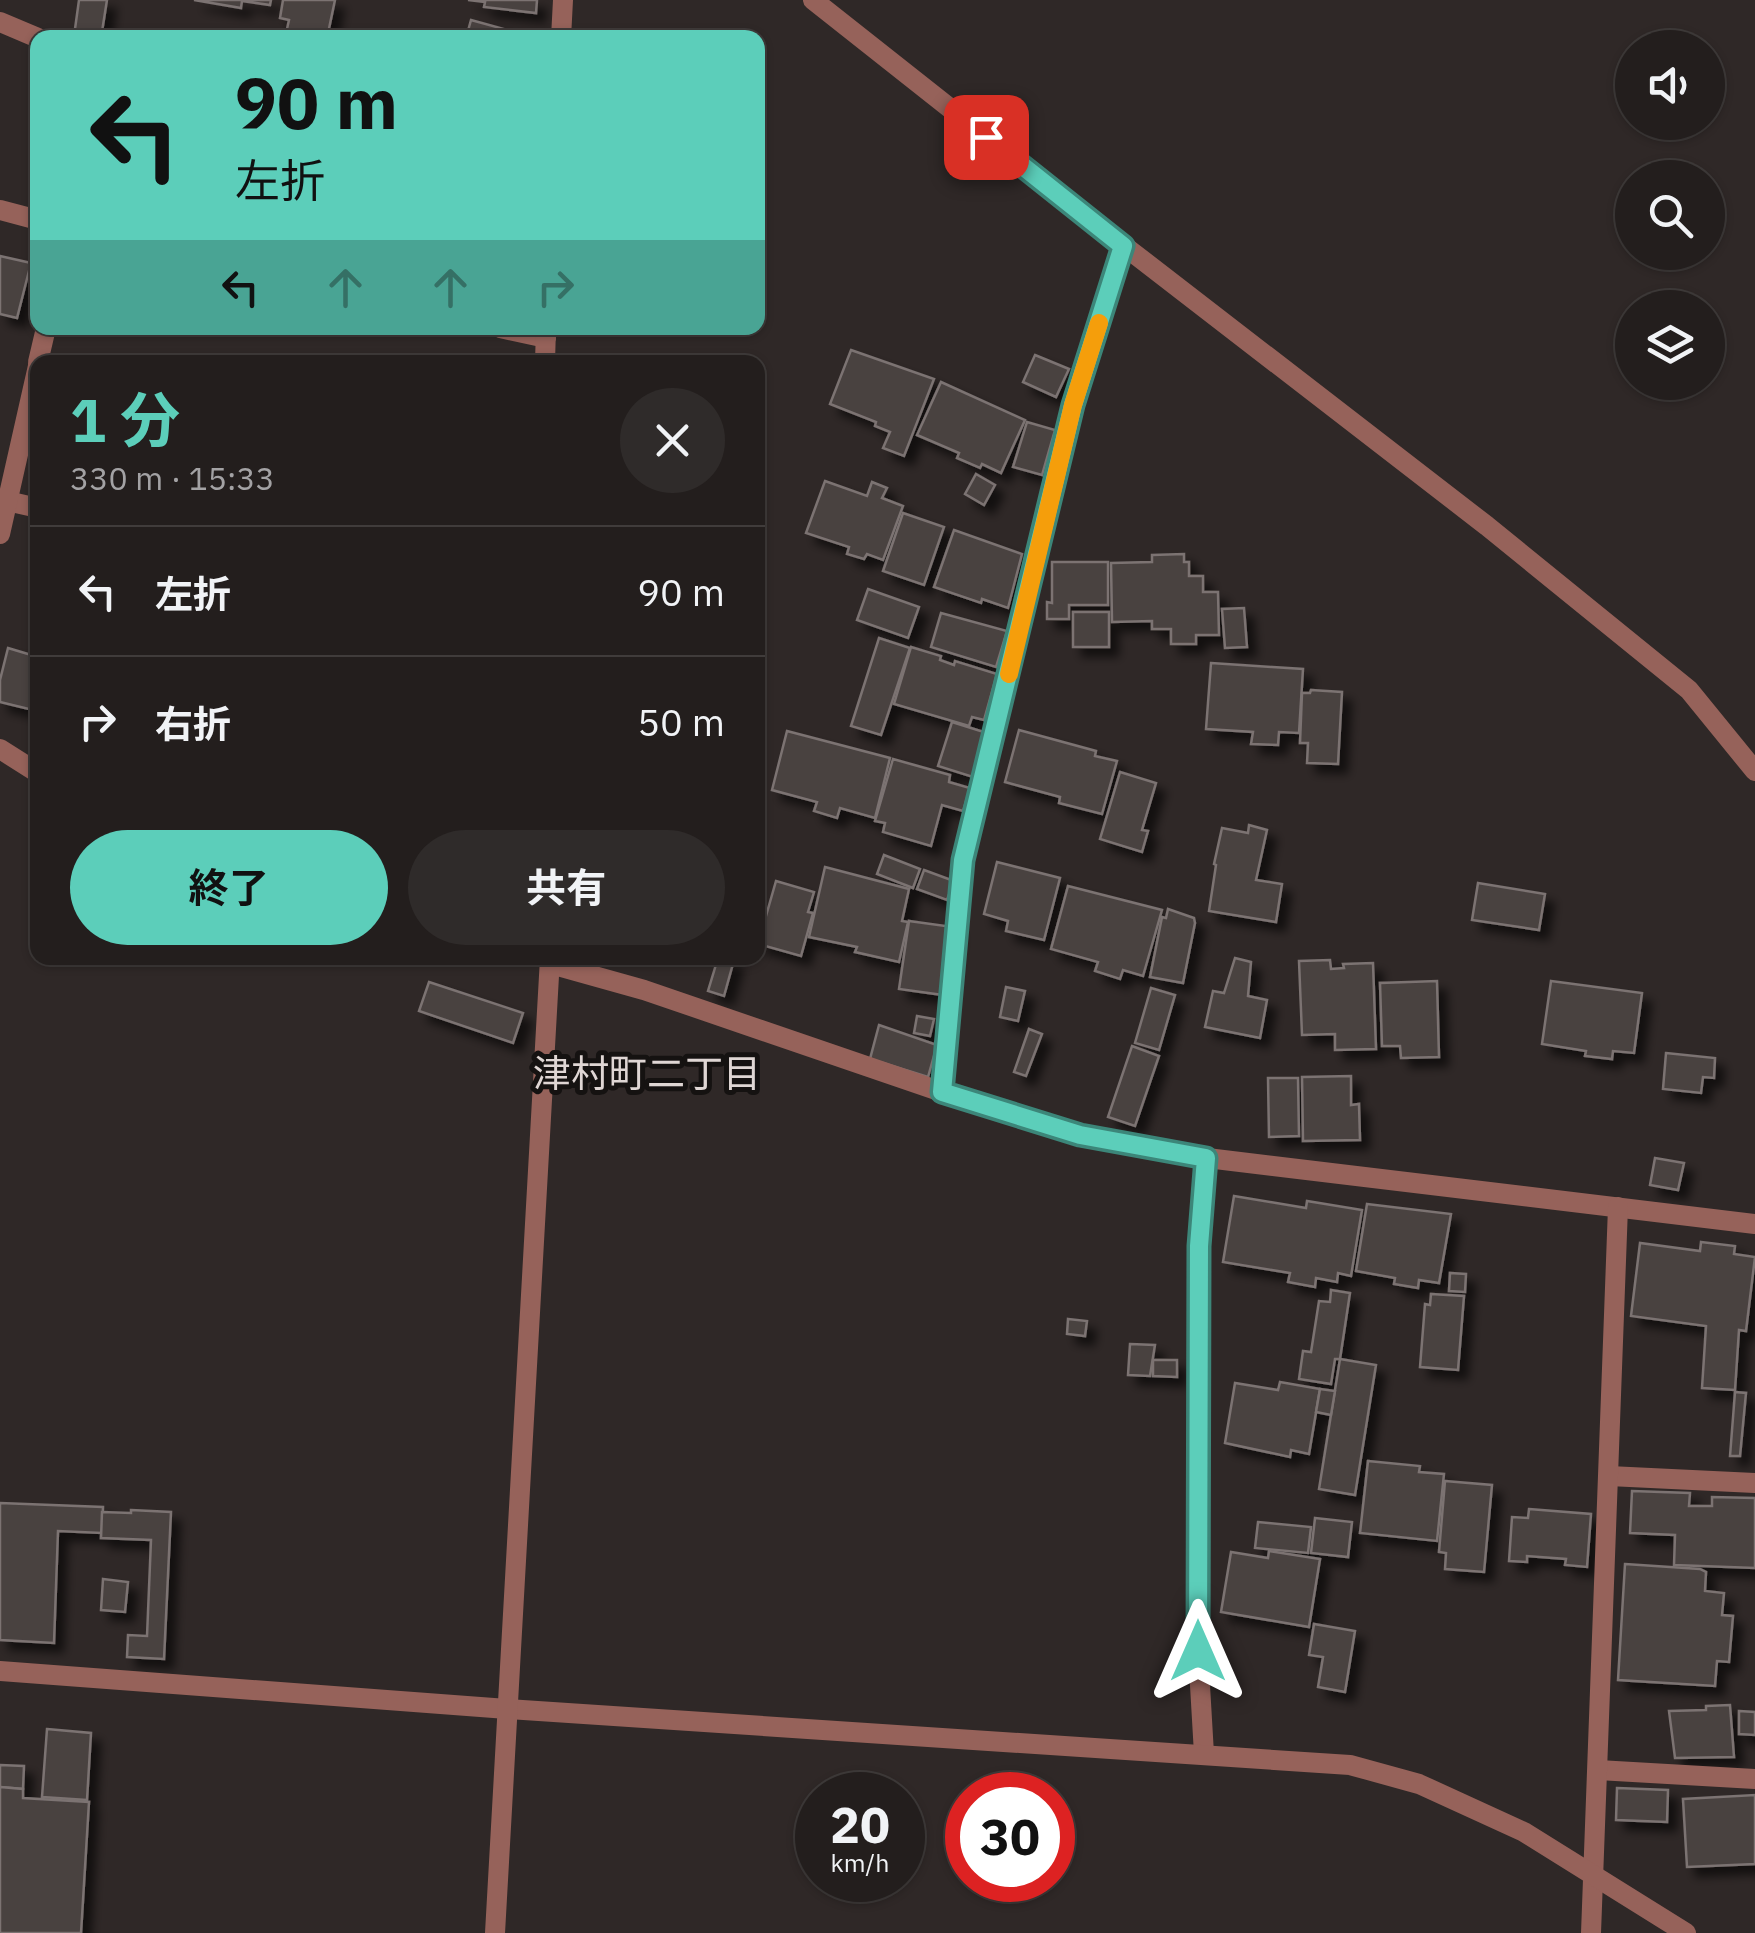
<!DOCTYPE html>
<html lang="ja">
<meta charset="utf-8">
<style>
body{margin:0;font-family:"IBM Plex Sans","Noto Sans JP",sans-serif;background:#2f2b2a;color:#f1f3f6;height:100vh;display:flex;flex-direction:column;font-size:38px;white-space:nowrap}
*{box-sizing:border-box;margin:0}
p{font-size:32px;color:#a3a2a4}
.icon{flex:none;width:55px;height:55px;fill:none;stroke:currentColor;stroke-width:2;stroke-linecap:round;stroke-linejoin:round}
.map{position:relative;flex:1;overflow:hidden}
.drawer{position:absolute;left:30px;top:355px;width:735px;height:610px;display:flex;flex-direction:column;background:#231e1d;border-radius:20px;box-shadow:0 2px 8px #0004,0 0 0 2px #403c3b}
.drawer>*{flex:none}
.top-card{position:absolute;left:30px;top:30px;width:735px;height:305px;border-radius:20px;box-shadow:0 2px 8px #0004,0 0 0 2px #403c3b;background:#5cceba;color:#111;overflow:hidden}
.buttons{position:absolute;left:1615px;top:30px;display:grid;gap:20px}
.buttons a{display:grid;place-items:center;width:110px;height:110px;border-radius:50%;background:#231e1d;box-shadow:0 2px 8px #0004,0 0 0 2px #403c3b;font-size:50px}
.speed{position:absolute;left:795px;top:1772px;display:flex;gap:20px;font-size:50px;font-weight:700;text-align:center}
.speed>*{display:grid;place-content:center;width:130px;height:130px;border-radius:50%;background:#231e1d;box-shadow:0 2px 8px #0004,0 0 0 2px #403c3b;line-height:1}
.speed small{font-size:25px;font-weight:400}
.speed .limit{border:15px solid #d22;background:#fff;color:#111}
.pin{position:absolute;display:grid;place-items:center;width:85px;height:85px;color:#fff;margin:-42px;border-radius:20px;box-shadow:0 5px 15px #0006}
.me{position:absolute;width:110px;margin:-55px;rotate:0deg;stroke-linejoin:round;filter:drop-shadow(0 0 8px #0008)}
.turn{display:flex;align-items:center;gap:35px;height:210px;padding:0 40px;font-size:45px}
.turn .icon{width:130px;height:130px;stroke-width:2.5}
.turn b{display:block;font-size:70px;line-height:85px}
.lanes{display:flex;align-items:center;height:95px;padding:0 40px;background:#0003;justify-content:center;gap:50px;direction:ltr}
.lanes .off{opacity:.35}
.round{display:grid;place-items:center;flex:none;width:105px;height:105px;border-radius:52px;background:#2f2b2a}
.head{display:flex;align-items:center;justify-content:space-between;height:170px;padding:0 40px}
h1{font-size:60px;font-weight:700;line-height:75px;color:#5cceba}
.primary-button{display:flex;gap:20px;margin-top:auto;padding:20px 40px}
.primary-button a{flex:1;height:115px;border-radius:60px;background:#5cceba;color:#111;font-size:40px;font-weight:700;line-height:115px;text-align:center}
.primary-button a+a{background:#2f2b2a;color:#f1f3f6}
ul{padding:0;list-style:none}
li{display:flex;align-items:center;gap:30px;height:130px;padding:0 40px;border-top:2px solid #403c3b}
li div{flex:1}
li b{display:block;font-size:38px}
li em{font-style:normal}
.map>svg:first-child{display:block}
.building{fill:#4a4241;stroke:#7b7372;stroke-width:2.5;filter:url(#shadow)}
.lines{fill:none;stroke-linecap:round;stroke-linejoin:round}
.minor{stroke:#96625a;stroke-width:20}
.tertiary{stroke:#96625a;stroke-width:20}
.route-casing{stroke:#3c8679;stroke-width:25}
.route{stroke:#5cceba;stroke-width:18}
.slow{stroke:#f59e0b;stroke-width:18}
.labels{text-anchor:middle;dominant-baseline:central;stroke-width:10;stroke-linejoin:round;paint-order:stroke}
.neighbourhood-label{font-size:38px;fill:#dfd6d4;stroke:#151211}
</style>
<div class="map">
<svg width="1755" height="1933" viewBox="0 0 1755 1933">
<defs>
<filter id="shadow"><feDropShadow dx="9" dy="9" stdDeviation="5" flood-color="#0009"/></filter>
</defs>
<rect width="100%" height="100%" fill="#2f2827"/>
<!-- building -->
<g class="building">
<polygon points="79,0 107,0 101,38 80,38 81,30 75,29"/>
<polygon points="194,0 271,0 270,5 242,1 241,8"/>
<polygon points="283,0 335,0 327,38 285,38 289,20 280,18"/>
<polygon points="468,0 537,0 536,13 484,7 485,2"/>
<polygon points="471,20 504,29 502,36 512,38 466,38"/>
<polygon points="0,256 31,263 17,318 0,314"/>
<polygon points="851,350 934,379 904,456 883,448 890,432 875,426 876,422 830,404"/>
<polygon points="1035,355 1069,369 1056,397 1023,382"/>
<polygon points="941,382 1025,420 1001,473 982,464 980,468 957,458 959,453 917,435"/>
<polygon points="1027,422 1055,430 1042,475 1013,467"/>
<polygon points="976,474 995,485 984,505 965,494"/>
<polygon points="825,481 867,496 872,482 887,488 882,498 903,506 883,560 867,554 864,559 847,554 849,547 806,533"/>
<polygon points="903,513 944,527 924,585 883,571"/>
<polygon points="954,530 1022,554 1008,608 982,599 981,603 934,587"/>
<polygon points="1184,554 1184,562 1189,562 1189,576 1203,576 1203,592 1218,592 1219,635 1196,635 1196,644 1171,644 1171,629 1152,629 1152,621 1112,622 1111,563 1152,562 1152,555"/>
<polygon points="1052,562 1108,562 1108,605 1069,605 1069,619 1047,619 1047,602 1052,603"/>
<polygon points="868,589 919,607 908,638 857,620"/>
<polygon points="1244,608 1247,647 1225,648 1222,609"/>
<rect x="1073" y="612" width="36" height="35"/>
<polygon points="941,613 1007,631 996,667 931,647"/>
<polygon points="879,638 910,648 881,735 851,726"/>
<polygon points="911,647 941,656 940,660 954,665 955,661 997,674 984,720 972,717 969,726 894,704"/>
<polygon points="8,648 38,657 37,711 0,702 0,680"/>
<polygon points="1211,663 1303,669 1299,733 1279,732 1278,745 1251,744 1253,732 1206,729"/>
<polygon points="1311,690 1342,692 1338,764 1307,763 1308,743 1300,743 1302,693 1310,693"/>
<polygon points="952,722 987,733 973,777 938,766"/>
<polygon points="1019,730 1096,751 1095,756 1117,761 1102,814 1059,803 1060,797 1005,782"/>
<polygon points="787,731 890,758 875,818 840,808 837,818 814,811 817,802 772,790"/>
<polygon points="893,759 950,775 949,782 970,788 963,811 942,805 931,846 883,832 885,823 875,821"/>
<polygon points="1120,772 1156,783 1142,830 1148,831 1142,852 1100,839"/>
<polygon points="1249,825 1267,830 1256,880 1282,884 1276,922 1209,911 1216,865 1214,864 1222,828 1248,833"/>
<polygon points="884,855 920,869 913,888 877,874"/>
<polygon points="997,862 1060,878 1044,940 1006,931 1008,921 984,914"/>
<polygon points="825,867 909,889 902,921 908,922 899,962 855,952 857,947 809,937"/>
<polygon points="924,870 954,881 947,900 917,889"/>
<polygon points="776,881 814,892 808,912 813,913 801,956 758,944"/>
<polygon points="1478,883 1545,894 1539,930 1472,920"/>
<polygon points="1068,886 1162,910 1143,976 1123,970 1120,979 1095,971 1098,962 1051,949"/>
<polygon points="1168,909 1194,918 1195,923 1183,983 1150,977 1162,917 1166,918"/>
<polygon points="909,921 953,927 943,995 899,989"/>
<polygon points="718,958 734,960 724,996 708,991"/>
<polygon points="1235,958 1251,962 1248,996 1267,1000 1260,1038 1205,1027 1213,991 1224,993"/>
<polygon points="1330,960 1331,969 1344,968 1343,964 1373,963 1376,1049 1335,1050 1335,1034 1302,1035 1299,961"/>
<polygon points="1437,981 1439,1057 1401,1058 1400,1046 1382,1046 1380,983"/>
<polygon points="1551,981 1642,993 1634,1053 1613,1051 1612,1059 1585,1056 1586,1051 1542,1044"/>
<polygon points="429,982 523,1013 513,1043 419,1011"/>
<polygon points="1006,987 1025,991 1018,1021 1000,1017"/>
<polygon points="1151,988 1175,995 1159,1050 1135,1043"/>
<polygon points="917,1016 934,1019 930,1036 914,1033"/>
<polygon points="879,1025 937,1045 928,1077 870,1059"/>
<polygon points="1029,1029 1042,1034 1026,1076 1014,1072"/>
<polygon points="1132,1046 1159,1056 1135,1126 1108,1117"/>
<polygon points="1666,1053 1715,1058 1714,1078 1703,1077 1701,1093 1663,1089"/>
<polygon points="1351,1076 1351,1105 1359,1104 1360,1140 1303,1141 1302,1077"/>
<polygon points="1268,1078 1298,1078 1299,1136 1269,1137"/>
<polygon points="1655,1158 1684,1163 1678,1190 1650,1185"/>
<polygon points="1234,1196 1306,1208 1307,1201 1362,1210 1351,1276 1338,1273 1337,1282 1316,1278 1315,1287 1288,1282 1290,1273 1223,1262"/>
<polygon points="1367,1204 1451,1214 1439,1283 1419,1280 1418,1288 1394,1284 1395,1278 1356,1271"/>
<polygon points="1701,1242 1735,1246 1734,1254 1755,1257 1746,1331 1739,1330 1735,1390 1702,1388 1706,1326 1631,1316 1640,1243 1700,1251"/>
<polygon points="1450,1273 1466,1274 1465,1292 1449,1291"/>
<polygon points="1331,1290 1350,1293 1340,1359 1335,1359 1331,1384 1299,1379 1303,1351 1311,1352 1319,1301 1330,1302"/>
<polygon points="1431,1294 1464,1296 1458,1370 1420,1367 1425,1304 1430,1305"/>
<polygon points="1068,1319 1087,1321 1085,1336 1067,1334"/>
<polygon points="1130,1344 1155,1345 1150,1376 1128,1375"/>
<polygon points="1340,1359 1376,1365 1355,1495 1319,1489"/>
<polygon points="1153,1360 1177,1360 1177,1377 1153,1376"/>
<polygon points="1280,1382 1320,1389 1309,1454 1291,1450 1290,1457 1225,1443 1235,1383 1278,1390"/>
<polygon points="1320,1389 1335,1391 1331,1415 1316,1412"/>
<polygon points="1735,1392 1746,1393 1740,1456 1730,1456"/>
<polygon points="1368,1461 1420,1466 1419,1472 1444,1474 1437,1541 1360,1533"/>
<polygon points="1445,1481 1492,1485 1484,1572 1445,1569 1446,1553 1439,1552"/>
<polygon points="1632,1491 1690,1493 1689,1506 1712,1506 1712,1497 1755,1498 1755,1568 1674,1565 1675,1535 1630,1533"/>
<polygon points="0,1503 103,1507 102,1533 58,1531 54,1643 0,1640"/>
<polygon points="1529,1509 1591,1514 1587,1567 1565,1565 1566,1559 1527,1556 1527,1562 1509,1561 1512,1517 1528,1518"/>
<polygon points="131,1510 171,1512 164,1659 127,1657 128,1635 147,1636 151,1540 101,1538 102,1512 131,1513"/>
<polygon points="1315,1518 1352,1522 1348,1557 1311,1553"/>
<polygon points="1258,1522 1311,1527 1308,1553 1255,1548"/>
<polygon points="1269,1551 1320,1559 1309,1627 1221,1612 1231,1552 1268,1558"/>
<polygon points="1625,1564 1700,1569 1706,1572 1705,1591 1724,1593 1722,1615 1733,1616 1729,1662 1717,1661 1715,1686 1618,1680"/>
<polygon points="103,1579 128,1582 125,1612 101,1610"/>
<polygon points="1314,1624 1355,1631 1345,1692 1318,1687 1323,1657 1309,1655"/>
<polygon points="1730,1705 1734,1757 1675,1758 1669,1711 1706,1710 1706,1706"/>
<polygon points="1739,1711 1755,1712 1755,1735 1739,1734"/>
<polygon points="47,1729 91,1733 87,1800 42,1797"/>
<polygon points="0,1765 24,1766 23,1789 0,1787"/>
<polygon points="0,1787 23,1789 23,1798 89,1802 81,1933 0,1933"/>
<polygon points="1617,1788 1668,1790 1667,1822 1616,1820"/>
<polygon points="1755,1795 1755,1864 1687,1867 1683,1799"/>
</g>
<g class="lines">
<!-- minor -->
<g class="minor">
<polyline points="813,0 1123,245 1487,526 1689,690 1755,771"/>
<polyline points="0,22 38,38"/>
<polyline points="0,210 38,220"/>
<polyline points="500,328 546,338"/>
<polyline points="38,362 46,328"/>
<polyline points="7,501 38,508"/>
<polyline points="0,534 38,366"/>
<polyline points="0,749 38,773"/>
<polyline points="551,964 644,990 942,1092 1080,1135 1207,1158 1755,1224"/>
<polyline points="942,1092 963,860 1073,405 1123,245"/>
<polyline points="1609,1476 1755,1483"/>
<polyline points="1204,1754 1198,1651 1199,1247 1207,1158"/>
<polyline points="1598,1770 1755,1779"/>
<polyline points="1591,1933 1618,1207"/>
</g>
<!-- tertiary -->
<g class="tertiary">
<polyline points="561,38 563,0"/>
<polyline points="545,362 546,328"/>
<polyline points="0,1671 507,1709 1350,1765 1419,1784 1524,1832 1686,1933"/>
<polyline points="495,1933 550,958"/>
</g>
</g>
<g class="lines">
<!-- route casing -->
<g class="route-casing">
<polyline id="route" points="986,137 1123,246 1073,405 963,860 942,1092 1080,1135 1206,1158 1199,1246 1198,1651"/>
</g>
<!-- route -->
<use href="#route" class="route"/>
<!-- slow -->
<polyline class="slow" points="1009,674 1073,405 1099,323"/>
</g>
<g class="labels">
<!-- neighbourhood labels -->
<g class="neighbourhood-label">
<text x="647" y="1072">津村町二丁目</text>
</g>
</g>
</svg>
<div class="buttons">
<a><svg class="icon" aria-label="sound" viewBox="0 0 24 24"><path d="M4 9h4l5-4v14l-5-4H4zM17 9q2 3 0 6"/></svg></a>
<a><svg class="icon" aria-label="search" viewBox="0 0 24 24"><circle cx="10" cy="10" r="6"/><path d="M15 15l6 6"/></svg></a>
<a><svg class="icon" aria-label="layers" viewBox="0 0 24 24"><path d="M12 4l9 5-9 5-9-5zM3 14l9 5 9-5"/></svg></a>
</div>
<div class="speed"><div>20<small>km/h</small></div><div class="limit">30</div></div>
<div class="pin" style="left:986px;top:137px;background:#d93025"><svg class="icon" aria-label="arrive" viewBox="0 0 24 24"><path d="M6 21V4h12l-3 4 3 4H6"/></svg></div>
<svg class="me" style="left:1198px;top:1651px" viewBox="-20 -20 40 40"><path d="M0-17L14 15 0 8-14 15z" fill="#5cceba" stroke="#fff" stroke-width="4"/></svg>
<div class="top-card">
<div class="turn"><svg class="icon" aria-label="left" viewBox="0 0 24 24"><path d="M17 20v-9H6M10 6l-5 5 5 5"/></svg><div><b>90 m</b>左折</div></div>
<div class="lanes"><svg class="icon" aria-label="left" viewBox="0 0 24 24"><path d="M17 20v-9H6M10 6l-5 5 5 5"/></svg><svg class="icon off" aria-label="ahead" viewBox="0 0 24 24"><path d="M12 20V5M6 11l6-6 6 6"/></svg><svg class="icon off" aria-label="ahead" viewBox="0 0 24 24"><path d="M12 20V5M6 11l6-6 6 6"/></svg><svg class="icon off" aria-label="right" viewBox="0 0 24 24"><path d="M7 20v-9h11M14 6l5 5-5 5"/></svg></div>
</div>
<section class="drawer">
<div class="head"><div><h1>1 分</h1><p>330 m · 15:33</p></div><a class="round"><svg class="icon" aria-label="close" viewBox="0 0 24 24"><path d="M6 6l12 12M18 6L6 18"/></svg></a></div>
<ul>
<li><svg class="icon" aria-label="left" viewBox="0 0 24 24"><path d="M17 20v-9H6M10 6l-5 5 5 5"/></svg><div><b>左折</b></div><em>90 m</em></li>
<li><svg class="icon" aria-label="right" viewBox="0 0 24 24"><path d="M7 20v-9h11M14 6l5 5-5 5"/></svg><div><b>右折</b></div><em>50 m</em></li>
</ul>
<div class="primary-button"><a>終了</a><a>共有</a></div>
</section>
</div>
